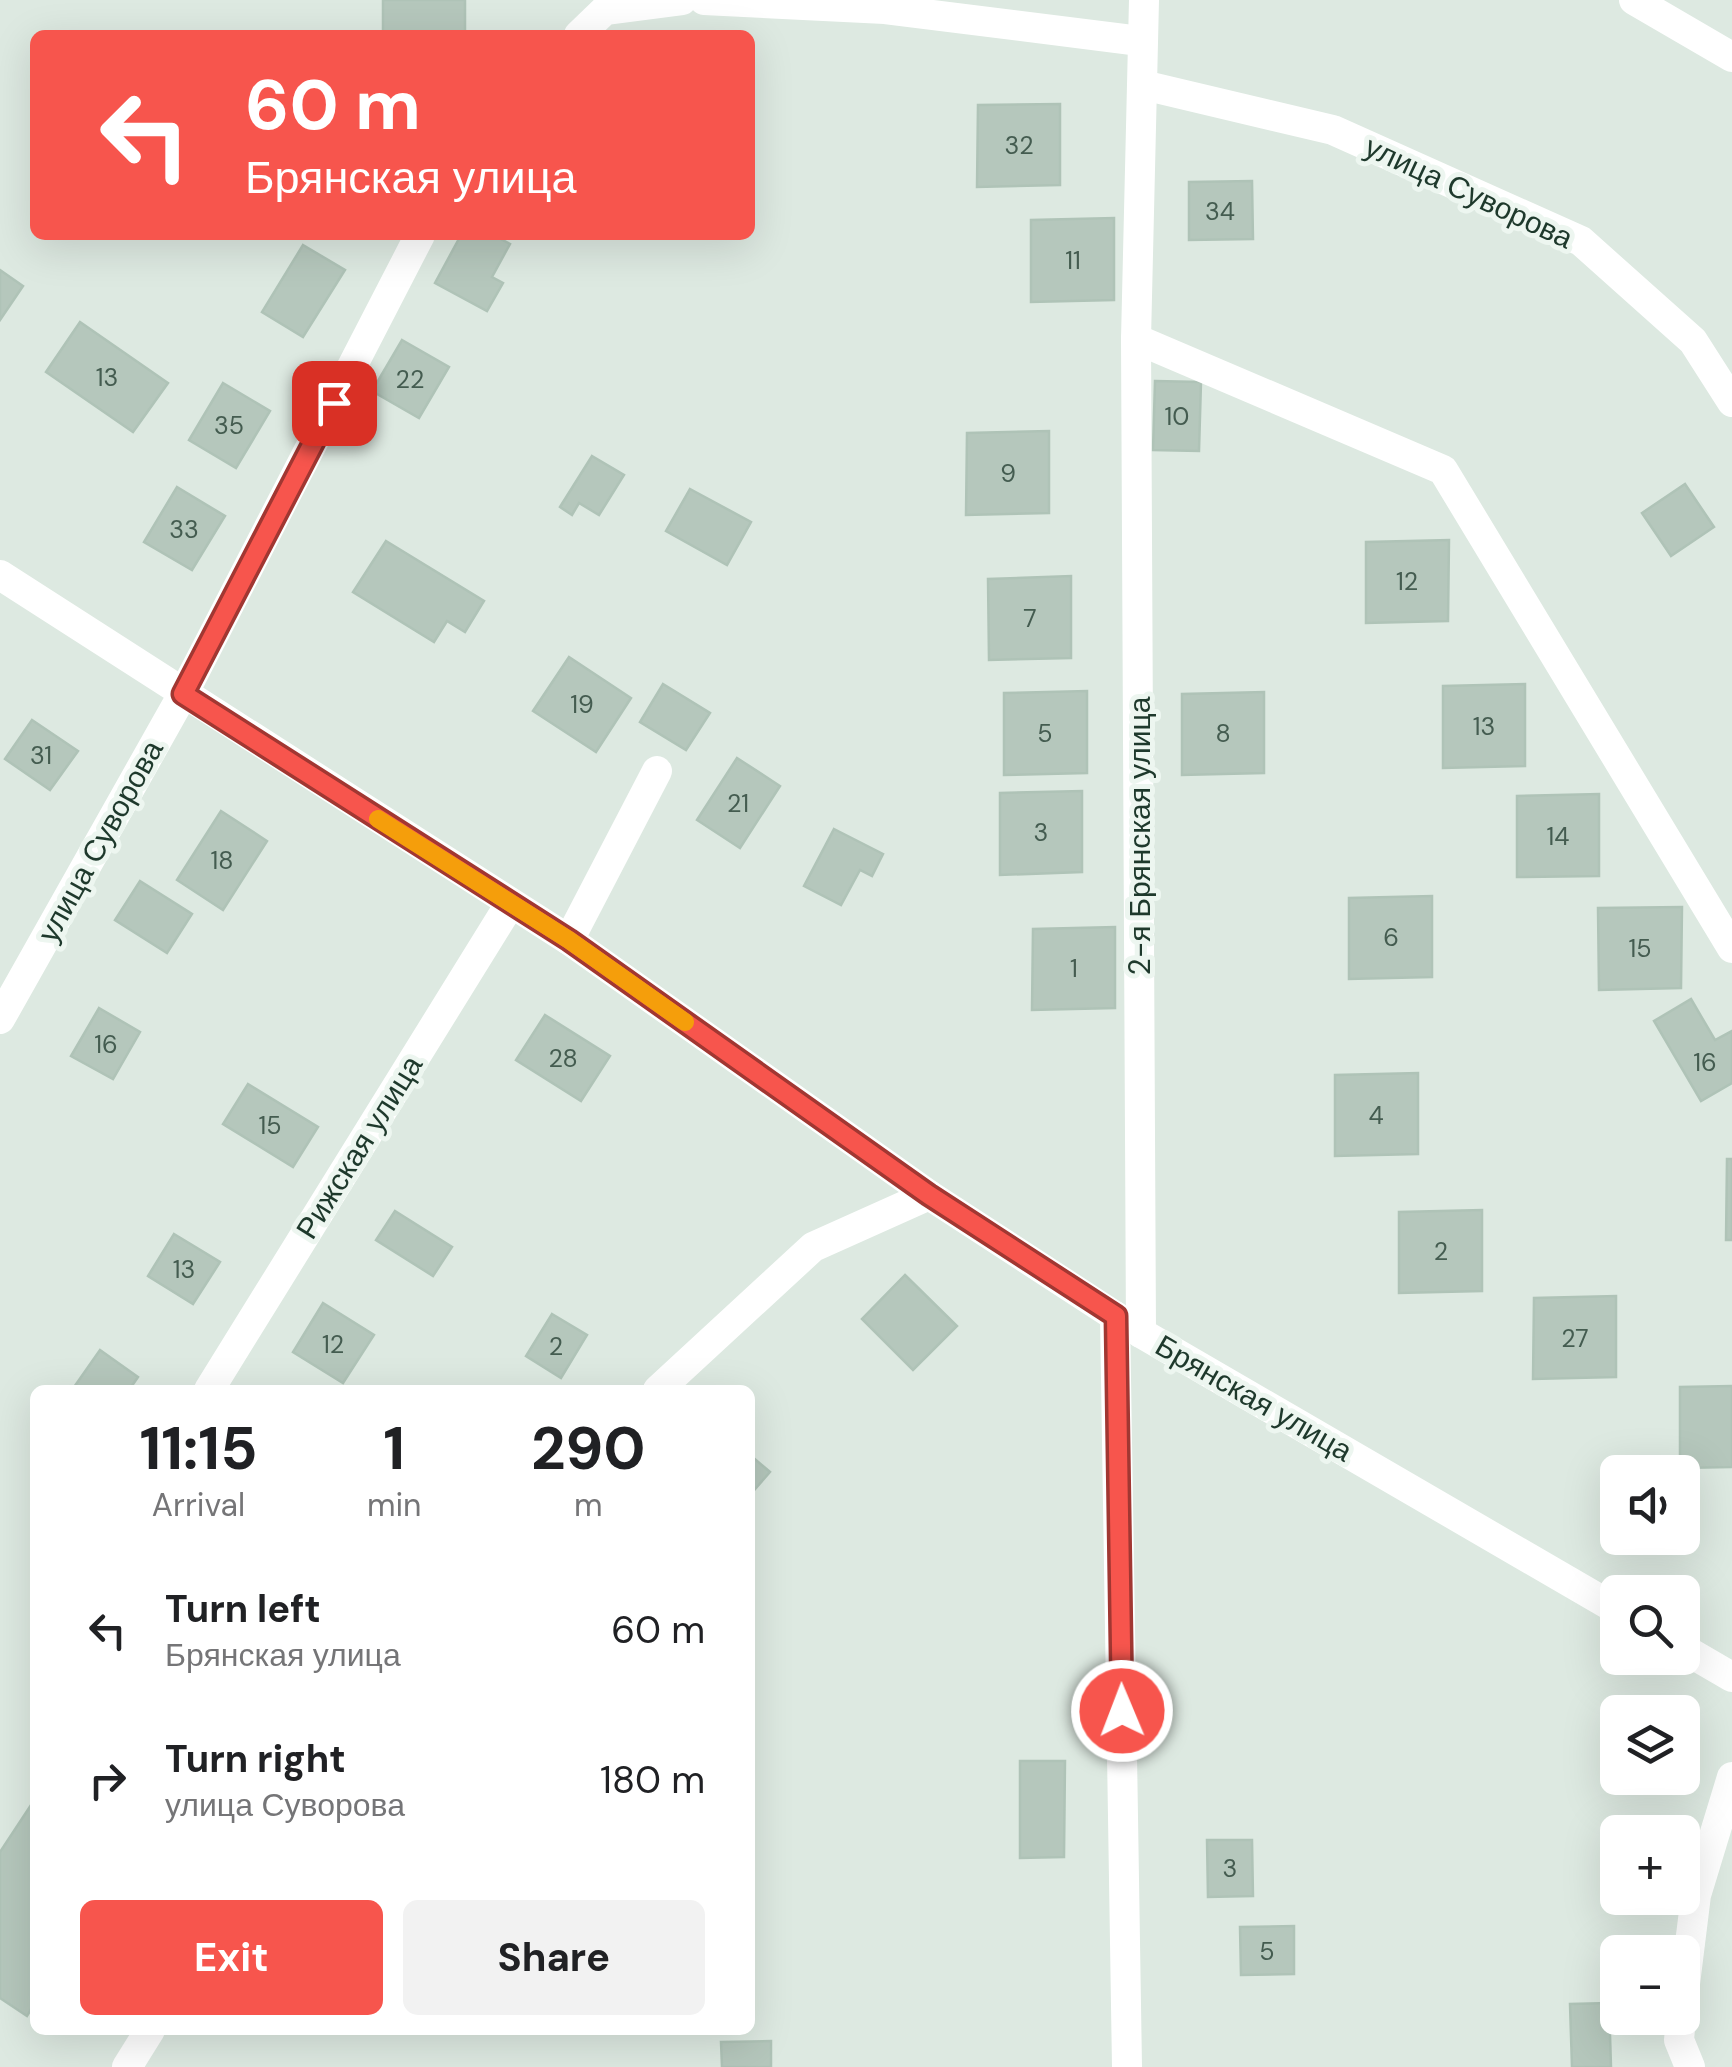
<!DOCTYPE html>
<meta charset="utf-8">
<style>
body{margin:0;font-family:"DM Sans",sans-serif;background:#f2f2f2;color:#202124;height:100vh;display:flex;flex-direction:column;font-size:38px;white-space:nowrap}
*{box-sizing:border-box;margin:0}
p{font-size:32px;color:#757577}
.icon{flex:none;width:55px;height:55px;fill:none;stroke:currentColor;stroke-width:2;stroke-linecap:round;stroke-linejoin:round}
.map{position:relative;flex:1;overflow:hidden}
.panel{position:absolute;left:30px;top:1385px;width:725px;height:650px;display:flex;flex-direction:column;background:#fff;border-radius:15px;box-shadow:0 10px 40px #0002}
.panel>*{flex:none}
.guide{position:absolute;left:30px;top:30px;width:725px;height:210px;border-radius:15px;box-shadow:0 10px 40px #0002;background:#f7554d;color:#fff;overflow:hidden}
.tools{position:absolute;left:1600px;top:1455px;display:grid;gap:20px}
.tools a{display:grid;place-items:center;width:100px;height:100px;border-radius:15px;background:#fff;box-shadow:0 10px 40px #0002;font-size:50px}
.pin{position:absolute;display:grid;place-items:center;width:85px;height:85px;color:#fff;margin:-42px;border-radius:20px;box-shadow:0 5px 15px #0006}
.me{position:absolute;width:110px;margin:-55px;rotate:359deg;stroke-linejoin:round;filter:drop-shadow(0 0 8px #0008)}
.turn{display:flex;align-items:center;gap:35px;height:210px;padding:0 50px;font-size:45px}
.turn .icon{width:130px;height:130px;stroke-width:2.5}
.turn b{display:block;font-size:70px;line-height:85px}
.eta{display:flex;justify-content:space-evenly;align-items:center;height:170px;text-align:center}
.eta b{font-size:60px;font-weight:700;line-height:70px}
.action{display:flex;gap:20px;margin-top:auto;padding:20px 50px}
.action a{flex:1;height:115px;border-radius:15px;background:#f7554d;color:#fff;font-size:40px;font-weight:700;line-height:115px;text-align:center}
.action a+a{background:#f2f2f2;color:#202124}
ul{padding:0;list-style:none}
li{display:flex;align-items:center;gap:30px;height:150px;padding:0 50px}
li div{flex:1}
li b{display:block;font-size:38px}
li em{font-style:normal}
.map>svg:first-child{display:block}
.building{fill:#b5c7bc;stroke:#afc3b7;stroke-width:2.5}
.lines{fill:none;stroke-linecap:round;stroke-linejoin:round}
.minor{stroke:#fff;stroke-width:30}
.route-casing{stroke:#a13732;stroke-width:25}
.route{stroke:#f7554d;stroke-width:18}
.slow{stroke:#f59e0b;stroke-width:18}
.labels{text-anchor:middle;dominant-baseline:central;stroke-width:10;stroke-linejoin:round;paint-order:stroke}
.number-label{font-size:25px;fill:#445c50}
.street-label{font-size:30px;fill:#1e392c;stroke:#edf6f0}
</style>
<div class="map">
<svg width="1732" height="2067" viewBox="0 0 1732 2067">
<rect width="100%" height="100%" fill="#dde9e1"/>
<!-- building -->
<g class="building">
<rect x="383" y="0" width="82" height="35"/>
<polygon points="1060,104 1060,185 977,187 978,105"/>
<polygon points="1252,181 1253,239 1189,240 1189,182"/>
<polygon points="1114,218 1114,300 1031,302 1031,220"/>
<polygon points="461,235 493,235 510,244 492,277 503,283 487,311 435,283"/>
<polygon points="303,245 345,270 303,337 262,312"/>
<polygon points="0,270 23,286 0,320"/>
<polygon points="80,322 168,383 133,432 46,372"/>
<polygon points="402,340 449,367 419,418 372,391"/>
<polygon points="1155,381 1201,382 1199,451 1153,450"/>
<polygon points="223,383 270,411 236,468 189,440"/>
<polygon points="1049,431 1049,513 966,515 967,433"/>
<polygon points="592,456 624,475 599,515 579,503 572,515 560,507"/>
<polygon points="1685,484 1714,527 1671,556 1642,513"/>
<polygon points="177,487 225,516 192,570 144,542"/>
<polygon points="690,489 751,522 727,565 666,531"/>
<polygon points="1449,540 1448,621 1366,623 1366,542"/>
<polygon points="386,541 484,601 465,632 447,621 434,642 353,592"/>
<polygon points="1071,576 1071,658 989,660 988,579"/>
<polygon points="569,657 631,698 596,752 533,711"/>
<polygon points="663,684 710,713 686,750 640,722"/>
<polygon points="1525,684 1525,766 1443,768 1443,686"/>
<polygon points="1087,691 1087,773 1004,775 1004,693"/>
<polygon points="1264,692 1264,773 1182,775 1182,694"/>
<polygon points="32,720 78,751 50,790 5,759"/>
<polygon points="737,758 780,786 740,848 697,820"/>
<polygon points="1082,791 1082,872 1000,875 1000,793"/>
<polygon points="1599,794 1599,876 1517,877 1517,796"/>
<polygon points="221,811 267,841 223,910 177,880"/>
<polygon points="834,829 883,854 872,876 860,870 841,905 804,886"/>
<polygon points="140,881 192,914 167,953 115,920"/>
<polygon points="1432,896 1432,977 1349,979 1349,898"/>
<polygon points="1682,907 1681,988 1599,990 1598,908"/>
<polygon points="1115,927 1115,1008 1032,1010 1033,929"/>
<polygon points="1691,999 1715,1040 1732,1031 1732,1083 1701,1101 1654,1021"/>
<polygon points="99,1008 140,1032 113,1079 71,1056"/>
<polygon points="545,1015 610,1056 581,1101 516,1060"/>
<polygon points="1418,1073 1418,1154 1335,1156 1335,1075"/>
<polygon points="248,1084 318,1127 293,1167 223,1124"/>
<polygon points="1727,1159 1732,1159 1732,1240 1726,1240"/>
<polygon points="1482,1210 1482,1291 1399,1293 1399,1212"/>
<polygon points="395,1211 452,1247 433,1276 376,1240"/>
<polygon points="174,1234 220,1262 193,1304 148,1276"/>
<polygon points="905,1275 957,1326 913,1370 862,1319"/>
<polygon points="1616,1296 1616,1377 1533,1379 1534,1298"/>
<polygon points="323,1303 374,1335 343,1383 293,1352"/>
<polygon points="552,1314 587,1335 561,1378 526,1356"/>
<polygon points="100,1350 138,1377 129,1390 72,1390"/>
<polygon points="1732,1386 1732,1467 1680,1468 1680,1387"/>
<polygon points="750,1455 770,1472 750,1495"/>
<polygon points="1020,1761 1065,1761 1064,1857 1020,1858"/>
<polygon points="35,1799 35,2003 27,2016 0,1998 0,1852"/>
<polygon points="1207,1840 1252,1840 1253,1896 1208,1897"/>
<polygon points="1294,1926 1294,1974 1241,1975 1240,1927"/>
<polygon points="1609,2003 1611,2067 1572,2067 1570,2004"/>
<polygon points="771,2041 771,2067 722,2067 721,2042"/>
</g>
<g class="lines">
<!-- minor -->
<g class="minor">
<polyline points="704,0 885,9 1140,41"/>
<polyline points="1634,0 1732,57"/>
<polyline points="579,35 605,10 682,0"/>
<polyline points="1143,85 1333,130 1581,241 1693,341 1732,402"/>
<polyline points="1136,339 1443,470 1732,948"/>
<polyline points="0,575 569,940 929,1195 1141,1333 1618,1610"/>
<polyline points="569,940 657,771"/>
<polyline points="0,1019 183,694 420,235"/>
<polyline points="1115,1316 1127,2067"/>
<polyline points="1141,1333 1136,339 1144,0"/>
<polyline points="209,1390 510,904"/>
<polyline points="658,1390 813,1247 929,1195"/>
<polyline points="1682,1648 1732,1677"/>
<polyline points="1682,2008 1696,1895 1732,1777"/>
<polyline points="1681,2018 1679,2040 1690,2067"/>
<polyline points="127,2067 150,2030"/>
</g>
</g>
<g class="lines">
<!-- route casing -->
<g class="route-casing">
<polyline id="route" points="334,403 183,694 569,940 929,1195 1116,1316 1122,1711"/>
</g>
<!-- route -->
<use href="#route" class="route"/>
<!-- slow -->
<polyline class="slow" points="378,819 569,940 685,1022"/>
</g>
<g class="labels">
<!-- number labels -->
<g class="number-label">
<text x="1019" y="145">32</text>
<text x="1220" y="211">34</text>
<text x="1073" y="260">11</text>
<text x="107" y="377">13</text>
<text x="410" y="379">22</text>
<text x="1177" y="416">10</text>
<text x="229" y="425">35</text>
<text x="1008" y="473">9</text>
<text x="184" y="529">33</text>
<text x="1407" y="581">12</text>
<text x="1030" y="618">7</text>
<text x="582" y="704">19</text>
<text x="1484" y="726">13</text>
<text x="1045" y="733">5</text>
<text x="1223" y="733">8</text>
<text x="41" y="755">31</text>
<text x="738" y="803">21</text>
<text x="1041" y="832">3</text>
<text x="1558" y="836">14</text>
<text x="222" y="860">18</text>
<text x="1391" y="937">6</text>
<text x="1640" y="948">15</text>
<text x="1074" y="968">1</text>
<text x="106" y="1044">16</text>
<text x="563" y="1058">28</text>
<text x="1705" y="1062">16</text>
<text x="1376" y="1115">4</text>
<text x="270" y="1125">15</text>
<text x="1441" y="1251">2</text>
<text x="184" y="1269">13</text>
<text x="1575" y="1338">27</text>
<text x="333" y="1344">12</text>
<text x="556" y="1346">2</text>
<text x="1230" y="1868">3</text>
<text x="1267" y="1951">5</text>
</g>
<!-- street labels -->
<g class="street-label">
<text transform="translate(1469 192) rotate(25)">улица Суворова</text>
<text transform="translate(1139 836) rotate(-90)">2-я Брянская улица</text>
<text transform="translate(100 841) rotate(-61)">улица Суворова</text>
<text transform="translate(359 1147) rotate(-58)">Рижская улица</text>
<text transform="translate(1254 1398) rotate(30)">Брянская улица</text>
</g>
</g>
</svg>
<div class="tools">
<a><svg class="icon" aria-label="sound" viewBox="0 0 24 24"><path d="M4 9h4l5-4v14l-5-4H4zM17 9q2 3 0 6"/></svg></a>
<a><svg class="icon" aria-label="search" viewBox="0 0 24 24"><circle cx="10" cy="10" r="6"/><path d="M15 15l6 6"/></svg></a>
<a><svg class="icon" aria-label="layers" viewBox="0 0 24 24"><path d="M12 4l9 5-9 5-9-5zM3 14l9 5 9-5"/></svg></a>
<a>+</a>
<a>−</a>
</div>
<div class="pin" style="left:334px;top:403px;background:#d93025"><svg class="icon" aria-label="arrive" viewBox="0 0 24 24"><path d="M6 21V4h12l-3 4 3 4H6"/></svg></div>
<svg class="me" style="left:1122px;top:1711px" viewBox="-20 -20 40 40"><circle r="17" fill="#f7554d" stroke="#fff" stroke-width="3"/><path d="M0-11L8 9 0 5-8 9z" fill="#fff"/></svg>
<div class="guide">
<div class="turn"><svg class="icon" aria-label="left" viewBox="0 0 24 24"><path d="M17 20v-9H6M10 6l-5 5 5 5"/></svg><div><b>60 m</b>Брянская улица</div></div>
</div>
<section class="panel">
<div class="eta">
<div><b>11:15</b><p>Arrival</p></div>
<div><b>1</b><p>min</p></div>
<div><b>290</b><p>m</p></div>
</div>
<ul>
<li><svg class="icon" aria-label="left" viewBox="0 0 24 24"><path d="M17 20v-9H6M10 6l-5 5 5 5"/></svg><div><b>Turn left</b><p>Брянская улица</p></div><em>60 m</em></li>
<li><svg class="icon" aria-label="right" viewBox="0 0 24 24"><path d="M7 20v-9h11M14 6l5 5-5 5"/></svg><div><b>Turn right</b><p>улица Суворова</p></div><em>180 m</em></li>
</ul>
<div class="action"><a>Exit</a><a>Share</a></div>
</section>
</div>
